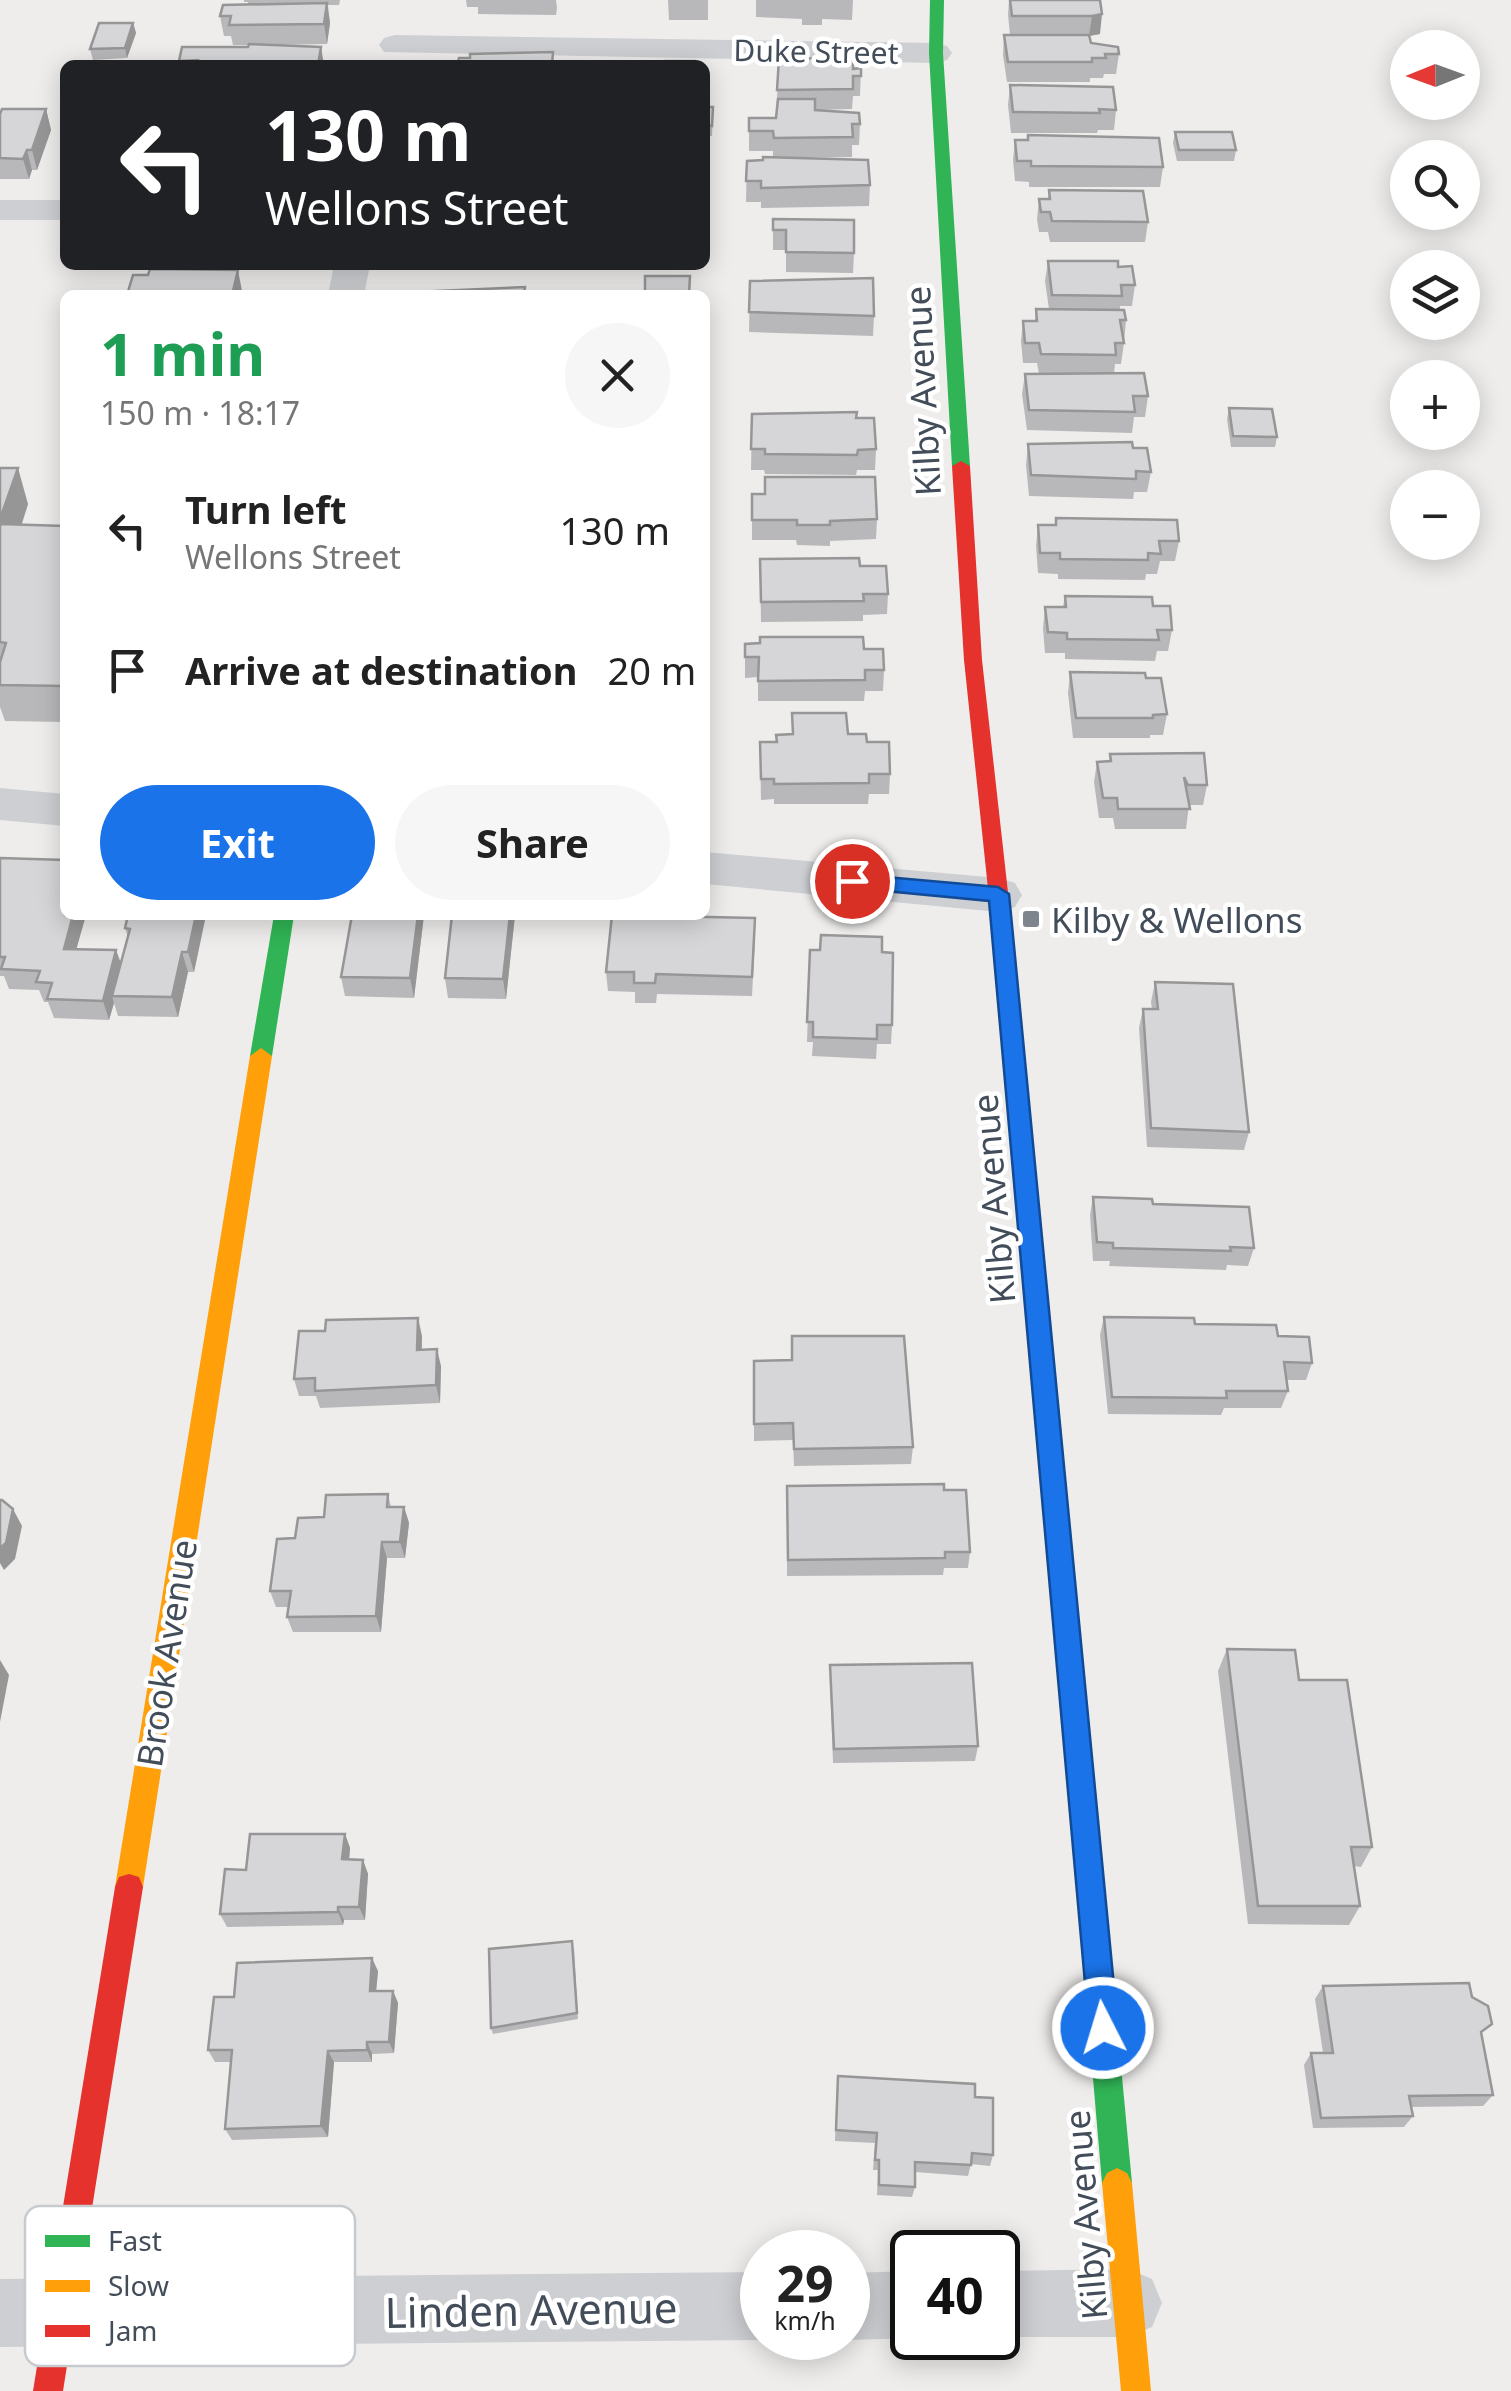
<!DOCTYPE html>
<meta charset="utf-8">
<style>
body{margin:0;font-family:"Noto Sans",sans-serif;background:#f6f6f6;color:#222;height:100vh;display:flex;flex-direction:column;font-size:38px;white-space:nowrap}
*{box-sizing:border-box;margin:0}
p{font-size:32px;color:#767676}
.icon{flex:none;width:55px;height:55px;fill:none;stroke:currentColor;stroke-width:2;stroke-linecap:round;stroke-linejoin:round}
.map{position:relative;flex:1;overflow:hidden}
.side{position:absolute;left:60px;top:290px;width:650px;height:630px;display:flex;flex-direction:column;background:#fff;border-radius:15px;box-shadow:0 5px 25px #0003}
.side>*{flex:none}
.banner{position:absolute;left:60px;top:60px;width:650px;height:210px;border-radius:15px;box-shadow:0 5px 25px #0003;background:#202124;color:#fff;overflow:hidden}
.needle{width:65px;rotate:269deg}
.controls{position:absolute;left:1390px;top:30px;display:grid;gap:20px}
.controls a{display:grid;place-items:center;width:90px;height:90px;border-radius:50%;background:#fff;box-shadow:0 5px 25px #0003;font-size:50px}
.speed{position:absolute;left:740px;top:2230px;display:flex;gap:20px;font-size:50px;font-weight:700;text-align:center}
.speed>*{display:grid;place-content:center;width:130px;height:130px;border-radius:50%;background:#fff;box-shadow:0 5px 25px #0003;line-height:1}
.speed small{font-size:25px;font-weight:400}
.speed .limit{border:5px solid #111;border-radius:15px;background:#fff;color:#111}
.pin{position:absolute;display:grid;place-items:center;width:85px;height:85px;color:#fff;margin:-42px;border:5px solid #fff;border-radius:50%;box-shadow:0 2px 10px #0007}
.me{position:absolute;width:110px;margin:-55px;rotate:355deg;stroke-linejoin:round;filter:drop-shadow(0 0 8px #0008)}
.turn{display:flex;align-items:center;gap:35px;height:210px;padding:0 40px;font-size:45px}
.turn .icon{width:130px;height:130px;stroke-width:2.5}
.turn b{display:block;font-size:70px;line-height:85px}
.round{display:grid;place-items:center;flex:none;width:105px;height:105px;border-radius:52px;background:#f6f6f6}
.summary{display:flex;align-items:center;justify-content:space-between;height:170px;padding:0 40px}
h1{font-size:60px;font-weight:700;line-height:75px;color:#1e9e55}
.cta{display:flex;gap:20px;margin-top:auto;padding:20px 40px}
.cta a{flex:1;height:115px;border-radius:60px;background:#1a73e8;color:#fff;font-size:40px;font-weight:700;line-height:115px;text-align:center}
.cta a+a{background:#f6f6f6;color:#222}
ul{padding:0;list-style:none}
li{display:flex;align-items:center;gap:30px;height:140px;padding:0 40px}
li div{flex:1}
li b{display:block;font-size:38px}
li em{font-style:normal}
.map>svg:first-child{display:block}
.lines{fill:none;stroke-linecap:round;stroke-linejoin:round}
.street{fill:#cdcfd2;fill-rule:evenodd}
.fast{fill:#30b455;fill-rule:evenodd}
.slow{fill:#ff9f0a;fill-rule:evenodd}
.jam{fill:#e5322d;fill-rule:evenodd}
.wall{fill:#b8b8ba}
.shaded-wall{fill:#969697}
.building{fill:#d6d6d8;stroke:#969697;stroke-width:2.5}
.route{fill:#1a73e8;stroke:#114b97;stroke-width:2.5}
.poi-dot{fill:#7f858d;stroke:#fff;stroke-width:4}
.labels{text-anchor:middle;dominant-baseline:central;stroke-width:9;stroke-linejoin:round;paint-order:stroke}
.far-street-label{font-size:30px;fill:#434d5a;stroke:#fff}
.street-label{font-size:35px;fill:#434d5a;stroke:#fff}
.poi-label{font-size:35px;fill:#434d5a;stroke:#fff;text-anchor:start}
.near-street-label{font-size:42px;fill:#434d5a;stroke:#fff}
.key{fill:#fff;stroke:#c7cace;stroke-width:2.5}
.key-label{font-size:28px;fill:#434d5a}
</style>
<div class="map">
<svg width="1511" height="2391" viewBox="0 0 1511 2391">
<rect width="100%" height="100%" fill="#eeedec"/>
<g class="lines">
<!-- street -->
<g class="street">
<polygon points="395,35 936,43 947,46 952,53 947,60 936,63 384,52 379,45 384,38"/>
<rect x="0" y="200" width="65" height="20"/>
<polygon points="334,265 370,265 364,295 328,295"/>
<polygon points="0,788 65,794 65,826 0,820"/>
<polygon points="705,852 999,878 1015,883 1022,895 1015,907 999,912 705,884"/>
<polygon points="1128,2269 1152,2279 1162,2303 1152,2327 1128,2337 998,2337 998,2271"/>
<polygon points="912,2271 915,2338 848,2340 843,2338 848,2338 848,2273"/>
<polygon points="762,2272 762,2338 767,2338 762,2340 0,2347 0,2279"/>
</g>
<!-- fast -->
<g class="fast">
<polygon points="930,0 944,0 943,53 970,466 961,471 952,466 929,53"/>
<polygon points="274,915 294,915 272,1056 261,1064 250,1056"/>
<polygon points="1050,1428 1059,1432 1062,1439 1132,2183 1127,2193 1117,2198 1107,2193 1102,2183 1038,1439 1041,1432"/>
</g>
<!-- slow -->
<g class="slow">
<polygon points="1004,938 1014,946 1062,1439 1059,1446 1050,1450 1041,1446 1038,1439 994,946"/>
<polygon points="261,1048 272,1056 143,1887 139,1897 129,1900 119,1897 115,1887 250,1056"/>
<polygon points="1117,2168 1127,2173 1132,2183 1151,2391 1121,2391 1102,2183 1107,2173"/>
</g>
<!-- jam -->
<g class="jam">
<polygon points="961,461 970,466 982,660 1014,946 1004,954 994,946 964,660 952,466"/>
<polygon points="129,1874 139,1877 143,1887 63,2391 33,2391 115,1887 119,1877"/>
</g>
</g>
<!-- wall -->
<g class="wall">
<polygon points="244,0 340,0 339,5 328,5 330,23 327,44 270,45 324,65 179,65 179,61 248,47 249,45 233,45 231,36 224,36 220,16 248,4 248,2 244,2"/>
<polygon points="466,0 556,0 557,8 556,15 478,14 478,7 467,7"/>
<polygon points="668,0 708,0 708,20 669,20"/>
<polygon points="756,0 853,0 852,20 822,19 822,25 802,25 802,19 756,17"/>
<polygon points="1009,0 1100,0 1100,34 1089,36 1091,43 1119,54 1116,74 1104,74 1103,78 1090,78 1090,82 1007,82 1003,55 1004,35 1010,35 1008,15"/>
<polygon points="133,23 136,33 127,58 93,60 90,49"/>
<polygon points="779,58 861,68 860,96 853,96 852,109 815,110 860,124 859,145 852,145 852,157 785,158 870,185 869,206 761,208 761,202 746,202 747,161 763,160 773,157 773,151 749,151 749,118 776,118"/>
<polygon points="1010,85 1116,110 1114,130 1098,130 1097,133 1011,133 1008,105"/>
<polygon points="705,107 713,107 712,136 705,136"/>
<polygon points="46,109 51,130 37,170 32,170 29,179 0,179 0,114"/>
<polygon points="1175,132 1236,150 1234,161 1177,161 1173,143"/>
<polygon points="1015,140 1163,167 1160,187 1029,187 1029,182 1015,181 1013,160"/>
<polygon points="1049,190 1148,222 1145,242 1050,242 1048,232 1039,232 1037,219 1039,199 1048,199"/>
<polygon points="773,219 854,253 853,273 786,272 786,250 773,250"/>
<polygon points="1048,261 1118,267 1135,285 1132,306 1120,306 1120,310 1126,320 1124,343 1121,364 1115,364 1114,373 1148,396 1145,417 1134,417 1132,433 1027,430 1022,394 1025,374 1039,374 1037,363 1023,363 1021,341 1023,321 1035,321 1036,309 1049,309 1045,281"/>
<polygon points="750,281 874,316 873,336 749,332"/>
<polygon points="1229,408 1277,437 1275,447 1231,447 1227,419"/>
<polygon points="752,414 856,418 876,449 875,470 857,470 856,475 765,474 764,470 751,470"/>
<polygon points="1028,444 1133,448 1151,472 1147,492 1134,492 1133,499 1029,496 1026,465"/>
<polygon points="0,468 28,504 22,524 65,526 65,722 5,721 0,707"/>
<polygon points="752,494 877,519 876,539 830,541 830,546 797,545 796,540 752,540"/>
<polygon points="1056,518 1179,541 1175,561 1160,561 1157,574 1146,574 1145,580 1058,579 1058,574 1038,573 1036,546 1038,525 1055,525"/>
<polygon points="760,559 860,566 888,594 887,614 863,615 863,621 761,622"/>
<polygon points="1065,596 1153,606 1172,630 1168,651 1157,651 1155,661 1065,659 1065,653 1045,653 1043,628 1045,607 1063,607"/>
<polygon points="745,644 864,649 884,670 883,691 865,691 864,701 758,701 758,677 745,678"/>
<polygon points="1070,672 1146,678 1167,714 1163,735 1150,735 1150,738 1073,738 1068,693"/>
<polygon points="792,713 867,742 890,774 889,794 869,794 868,804 774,804 774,799 761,800 760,742 777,742 792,734"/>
<polygon points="1110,754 1207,785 1203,805 1189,805 1186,829 1115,829 1113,818 1099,818 1094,782 1097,762 1109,761"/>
<polygon points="0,858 65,915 86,915 76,949 116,950 121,963 128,937 125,928 206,915 194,972 188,972 178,1017 118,1016 114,1003 109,1020 54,1018 48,1002 44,1002 39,990 9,989 4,976 0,976"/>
<polygon points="424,915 414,998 345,996 341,977"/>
<polygon points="452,915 515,915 506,999 448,998 445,978"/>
<polygon points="755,938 752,996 657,994 656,1003 635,1003 635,992 608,991 606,972"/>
<polygon points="810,950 882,952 892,1025 891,1044 877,1044 876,1059 812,1056 813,1042 807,1042"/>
<polygon points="1155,982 1249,1132 1244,1150 1147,1147 1139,1028 1143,1009 1152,1009 1151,1002"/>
<polygon points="1093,1197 1153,1204 1254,1248 1248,1266 1227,1265 1226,1270 1109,1266 1110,1261 1093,1261 1090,1215"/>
<polygon points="1104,1317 1195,1324 1278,1336 1312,1363 1306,1380 1286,1380 1288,1391 1281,1408 1224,1408 1221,1415 1108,1414 1100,1335"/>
<polygon points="422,1336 422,1349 441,1366 440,1403 320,1408 316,1396 299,1396 294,1379"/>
<polygon points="792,1336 913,1447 911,1464 794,1466 793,1440 754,1441 754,1361 791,1360"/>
<polygon points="787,1486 944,1490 970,1552 968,1568 944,1568 943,1575 787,1576"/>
<polygon points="388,1494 391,1507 404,1507 409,1523 405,1558 387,1558 381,1632 293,1632 287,1617 288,1607 276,1607 270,1591 295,1538 324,1517"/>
<polygon points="1227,1649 1299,1680 1372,1847 1361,1867 1354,1866 1360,1906 1349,1925 1248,1924 1218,1671"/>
<polygon points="830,1665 978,1746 975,1761 833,1763 830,1681"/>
<polygon points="345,1834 350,1848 349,1860 363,1860 368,1874 365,1920 344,1920 343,1925 227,1927 220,1914 246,1870"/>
<polygon points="574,1948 578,2019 493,2034 491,2028"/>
<polygon points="378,1971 376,1991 393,1991 398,2003 394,2053 372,2054 372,2062 334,2062 328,2137 232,2140 225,2129 231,2062 215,2062 208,2050 234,1997"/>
<polygon points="1323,1986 1482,2036 1493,2095 1483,2106 1411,2107 1413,2116 1404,2127 1313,2128 1304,2065 1311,2053 1323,2053 1315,1999"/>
<polygon points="837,2087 975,2097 993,2155 990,2166 971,2164 968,2176 915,2172 915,2187 912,2197 877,2195 878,2170 873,2170 875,2143 835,2141"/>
</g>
<!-- shaded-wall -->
<g class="shaded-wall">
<polygon points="327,3 330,23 327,44 324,24"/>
<polygon points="1102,14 1100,34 1089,36 1092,16"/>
<polygon points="133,23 136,33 127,58 125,48"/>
<polygon points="321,47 324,65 318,65"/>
<polygon points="46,109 51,130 37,170 32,150"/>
<polygon points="27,150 32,170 29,179 23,159"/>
<polygon points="238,270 242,291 241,295 232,295"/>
<polygon points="18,468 28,504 10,559 0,529 0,519"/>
<polygon points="73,915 86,915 71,968 64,949"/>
<polygon points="196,915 206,915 194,972 188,952"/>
<polygon points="418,915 424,915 414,998 410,978"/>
<polygon points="510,915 515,915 506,999 503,979"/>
<polygon points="116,950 123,970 112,996 114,1003 109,1020 103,1001"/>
<polygon points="182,952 188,972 178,1017 172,997"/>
<polygon points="418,1318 422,1336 421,1367 417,1350"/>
<polygon points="437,1349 441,1366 440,1403 436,1385"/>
<polygon points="404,1507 409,1523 405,1558 400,1542"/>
<polygon points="13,1509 22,1526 15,1559 4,1570 0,1563 0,1548"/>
<polygon points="382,1542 387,1558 381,1632 376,1616"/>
<polygon points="0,1660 9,1675 0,1722"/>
<polygon points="345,1834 350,1848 348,1873 342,1859"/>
<polygon points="363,1860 368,1874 365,1920 359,1907"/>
<polygon points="338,1907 344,1920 343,1925 338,1912"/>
<polygon points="372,1958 378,1971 375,2003 370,1991"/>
<polygon points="393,1991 398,2003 394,2053 389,2042"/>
<polygon points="367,2042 372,2054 372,2062 367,2050"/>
<polygon points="328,2051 334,2062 328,2137 321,2126"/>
</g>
<!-- building -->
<g class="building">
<polygon points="1010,0 1100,0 1102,14 1092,16 1012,16"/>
<polygon points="327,3 324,24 229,25 231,16 220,16 223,5"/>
<polygon points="99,23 133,23 125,48 90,49"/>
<polygon points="1004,35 1089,35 1091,43 1118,47 1119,54 1105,54 1106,58 1092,58 1092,62 1008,62"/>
<polygon points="249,44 321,47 318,65 197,65 198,60 179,61 182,47 248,47"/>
<polygon points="553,52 552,65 457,65 459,58 470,58 470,54"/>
<polygon points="779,58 853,59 853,69 861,68 861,76 853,76 853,89 777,90"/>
<rect x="665" y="61" width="30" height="4"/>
<polygon points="1010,85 1113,87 1116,110 1099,109 1100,113 1013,112"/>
<polygon points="778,99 815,99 815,110 859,113 860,124 852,124 853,137 774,138 773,131 749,131 749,118 776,118"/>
<polygon points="705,107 713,107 712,126 705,125"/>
<polygon points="2,109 46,109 32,150 27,150 23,159 0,158 0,114"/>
<polygon points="1175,132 1232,132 1236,150 1179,150"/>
<polygon points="1028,135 1159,138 1163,167 1031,166 1031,161 1017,161 1015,140 1028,140"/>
<polygon points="763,157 868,160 870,185 761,188 761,181 746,181 747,161 763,160"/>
<polygon points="1049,190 1143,191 1148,222 1052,221 1050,212 1041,212 1039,199 1050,199"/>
<polygon points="773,219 854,220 854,253 786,252 786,230 773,230"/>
<polygon points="1048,261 1118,261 1118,267 1132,266 1135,285 1121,285 1122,296 1052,295"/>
<polygon points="150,269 238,270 232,295 127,295 133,275 148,275"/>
<polygon points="645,276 690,276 689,295 645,295"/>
<polygon points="873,278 874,316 749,312 750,281"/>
<polygon points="525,287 524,295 414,295 415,292"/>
<polygon points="1036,309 1124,310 1126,320 1120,320 1124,343 1115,343 1116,355 1041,354 1039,343 1025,343 1023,321 1037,321"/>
<polygon points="1144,373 1148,396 1133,396 1135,412 1029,410 1025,374"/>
<polygon points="1229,408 1272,409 1277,437 1233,436"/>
<polygon points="857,412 856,418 874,418 876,449 858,450 857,455 765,454 765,449 751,449 752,414"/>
<polygon points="1132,442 1133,448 1147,448 1151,472 1136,471 1136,479 1031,475 1028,444"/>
<polygon points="0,468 18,468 0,519"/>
<polygon points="765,477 875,477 877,519 830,521 830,525 797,525 797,520 752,520 752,494 765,494"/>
<polygon points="1056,518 1177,520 1179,541 1159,541 1161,554 1148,553 1148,560 1060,559 1060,553 1040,553 1038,525 1056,525"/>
<polygon points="0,524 65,526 65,686 0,685 0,662 6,643 0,642"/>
<polygon points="859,558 860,566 886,566 888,594 863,594 864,601 761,602 760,559"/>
<polygon points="1065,596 1152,597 1153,606 1170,606 1172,630 1157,630 1159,640 1067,639 1067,633 1048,632 1045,607 1066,607"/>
<polygon points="760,637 863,637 864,649 883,649 884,670 865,670 865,680 758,681 759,657 745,657 745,644 760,643"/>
<polygon points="1070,672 1145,673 1146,678 1161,678 1167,714 1153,715 1153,718 1076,718"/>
<polygon points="792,713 846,713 848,734 866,734 867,742 889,742 890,774 869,774 869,783 774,784 774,779 761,779 760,742 777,742 776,735 793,734"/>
<polygon points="1204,753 1207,785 1188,785 1184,777 1190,809 1118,809 1117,798 1103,798 1097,762 1111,761 1110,754"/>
<polygon points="0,858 65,860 65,915 73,915 64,949 116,950 103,1001 47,999 52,983 36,982 40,971 1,969 5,957 0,957"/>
<polygon points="128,915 196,915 188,952 182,952 172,997 112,996 130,929 125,928"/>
<polygon points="352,915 418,915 410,978 341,977"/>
<polygon points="452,915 510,915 503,979 445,978"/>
<polygon points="612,915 755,918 752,977 656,974 655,983 634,983 634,972 606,972"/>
<polygon points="821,935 882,937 882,952 893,953 892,1025 877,1025 877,1039 813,1037 813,1022 807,1022 810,950 820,950"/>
<polygon points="1155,982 1233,984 1249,1132 1151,1128 1143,1009 1158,1009"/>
<polygon points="1093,1197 1152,1199 1153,1204 1249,1207 1254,1248 1230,1247 1231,1251 1113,1248 1113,1243 1097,1242"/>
<polygon points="1104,1317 1194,1318 1195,1324 1276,1325 1278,1336 1309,1337 1312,1363 1284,1362 1288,1391 1226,1391 1227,1398 1112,1397"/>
<polygon points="418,1318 417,1350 437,1349 436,1385 315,1391 315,1378 294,1379 299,1331 325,1331 326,1320"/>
<polygon points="792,1336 904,1336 913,1447 794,1449 793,1423 754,1424 754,1361 792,1360"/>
<polygon points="944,1484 944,1490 966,1490 970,1552 945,1552 945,1558 788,1560 787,1486"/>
<polygon points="388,1494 387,1507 404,1507 400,1542 382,1542 376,1616 287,1617 291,1591 270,1591 277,1539 295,1538 298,1518 324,1517 326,1495"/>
<polygon points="0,1500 2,1500 13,1509 6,1543 0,1548"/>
<polygon points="1227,1649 1295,1650 1299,1680 1347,1680 1372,1847 1351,1847 1360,1906 1258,1906"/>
<polygon points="972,1663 978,1746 834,1749 830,1665"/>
<polygon points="250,1834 345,1834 342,1859 363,1860 359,1907 338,1907 338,1912 220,1914 225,1869 246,1870"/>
<polygon points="572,1941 577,2013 491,2028 489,1949"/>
<polygon points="372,1958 370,1991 393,1991 389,2042 367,2042 367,2050 328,2051 321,2126 225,2129 232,2050 208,2050 214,1997 234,1997 237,1963"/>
<polygon points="1469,1983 1472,1997 1488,2006 1492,2024 1481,2032 1493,2095 1409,2096 1413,2116 1321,2118 1311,2053 1333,2053 1323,1986"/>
<polygon points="838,2076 975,2084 975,2097 993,2098 993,2155 972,2153 971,2165 915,2162 915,2187 879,2185 879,2160 875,2160 877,2133 836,2130"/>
</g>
<!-- route -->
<polygon class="route" points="852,874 998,887 1009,894 1118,2028 1113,2038 1103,2043 1093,2038 1089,2028 989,901 844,887 841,881"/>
<!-- markers -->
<rect class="poi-dot" x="1021" y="909" width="20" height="20" rx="5"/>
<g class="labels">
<!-- far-street labels -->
<g class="far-street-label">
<text transform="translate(816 51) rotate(1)">Duke Street</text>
</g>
<!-- street labels -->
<g class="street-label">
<text transform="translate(922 391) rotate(-93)">Kilby Avenue</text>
<text transform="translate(993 1199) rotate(-95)">Kilby Avenue</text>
<text transform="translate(166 1653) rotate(-81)">Brook Avenue</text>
<text transform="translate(1085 2215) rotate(-95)">Kilby Avenue</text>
</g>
<!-- poi labels -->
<g class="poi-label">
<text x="1051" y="919">Kilby &amp; Wellons</text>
</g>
<!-- near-street labels -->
<g class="near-street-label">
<text transform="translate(531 2309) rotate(-1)">Linden Avenue</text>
</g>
</g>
<!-- legend -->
<rect x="25" y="2206" width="330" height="160" rx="15" class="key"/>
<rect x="45" y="2235" width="45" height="12" fill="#30b455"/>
<rect x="45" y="2280" width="45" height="12" fill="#ff9f0a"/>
<rect x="45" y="2325" width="45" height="12" fill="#e5322d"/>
<g class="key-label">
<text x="108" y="2251">Fast</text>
<text x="108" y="2296">Slow</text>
<text x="108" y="2341">Jam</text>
</g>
</svg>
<div class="controls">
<a><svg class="needle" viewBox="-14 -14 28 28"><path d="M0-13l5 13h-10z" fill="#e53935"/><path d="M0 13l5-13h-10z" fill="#767676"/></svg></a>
<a><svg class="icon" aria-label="search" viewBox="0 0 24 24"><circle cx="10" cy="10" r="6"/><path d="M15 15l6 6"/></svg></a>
<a><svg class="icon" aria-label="layers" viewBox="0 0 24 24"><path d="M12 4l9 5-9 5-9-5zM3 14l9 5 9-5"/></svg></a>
<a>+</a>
<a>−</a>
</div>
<div class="speed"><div>29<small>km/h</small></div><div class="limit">40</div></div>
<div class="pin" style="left:852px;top:881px;background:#d93025"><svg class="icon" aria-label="arrive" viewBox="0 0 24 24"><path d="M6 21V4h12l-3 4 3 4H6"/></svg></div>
<svg class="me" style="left:1103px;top:2028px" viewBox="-20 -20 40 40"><circle r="17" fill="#1a73e8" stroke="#fff" stroke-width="3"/><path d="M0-11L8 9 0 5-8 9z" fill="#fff"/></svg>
<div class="banner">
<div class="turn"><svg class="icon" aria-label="left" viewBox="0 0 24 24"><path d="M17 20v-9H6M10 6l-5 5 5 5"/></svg><div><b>130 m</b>Wellons Street</div></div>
</div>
<section class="side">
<div class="summary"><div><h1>1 min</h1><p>150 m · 18:17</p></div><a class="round"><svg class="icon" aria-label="close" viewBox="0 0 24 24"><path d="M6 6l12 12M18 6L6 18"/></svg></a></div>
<ul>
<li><svg class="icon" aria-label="left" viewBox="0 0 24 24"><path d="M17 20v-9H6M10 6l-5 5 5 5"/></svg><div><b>Turn left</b><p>Wellons Street</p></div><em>130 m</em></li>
<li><svg class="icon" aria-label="arrive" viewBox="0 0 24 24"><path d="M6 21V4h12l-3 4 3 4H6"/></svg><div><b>Arrive at destination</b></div><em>20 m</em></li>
</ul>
<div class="cta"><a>Exit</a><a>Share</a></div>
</section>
</div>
